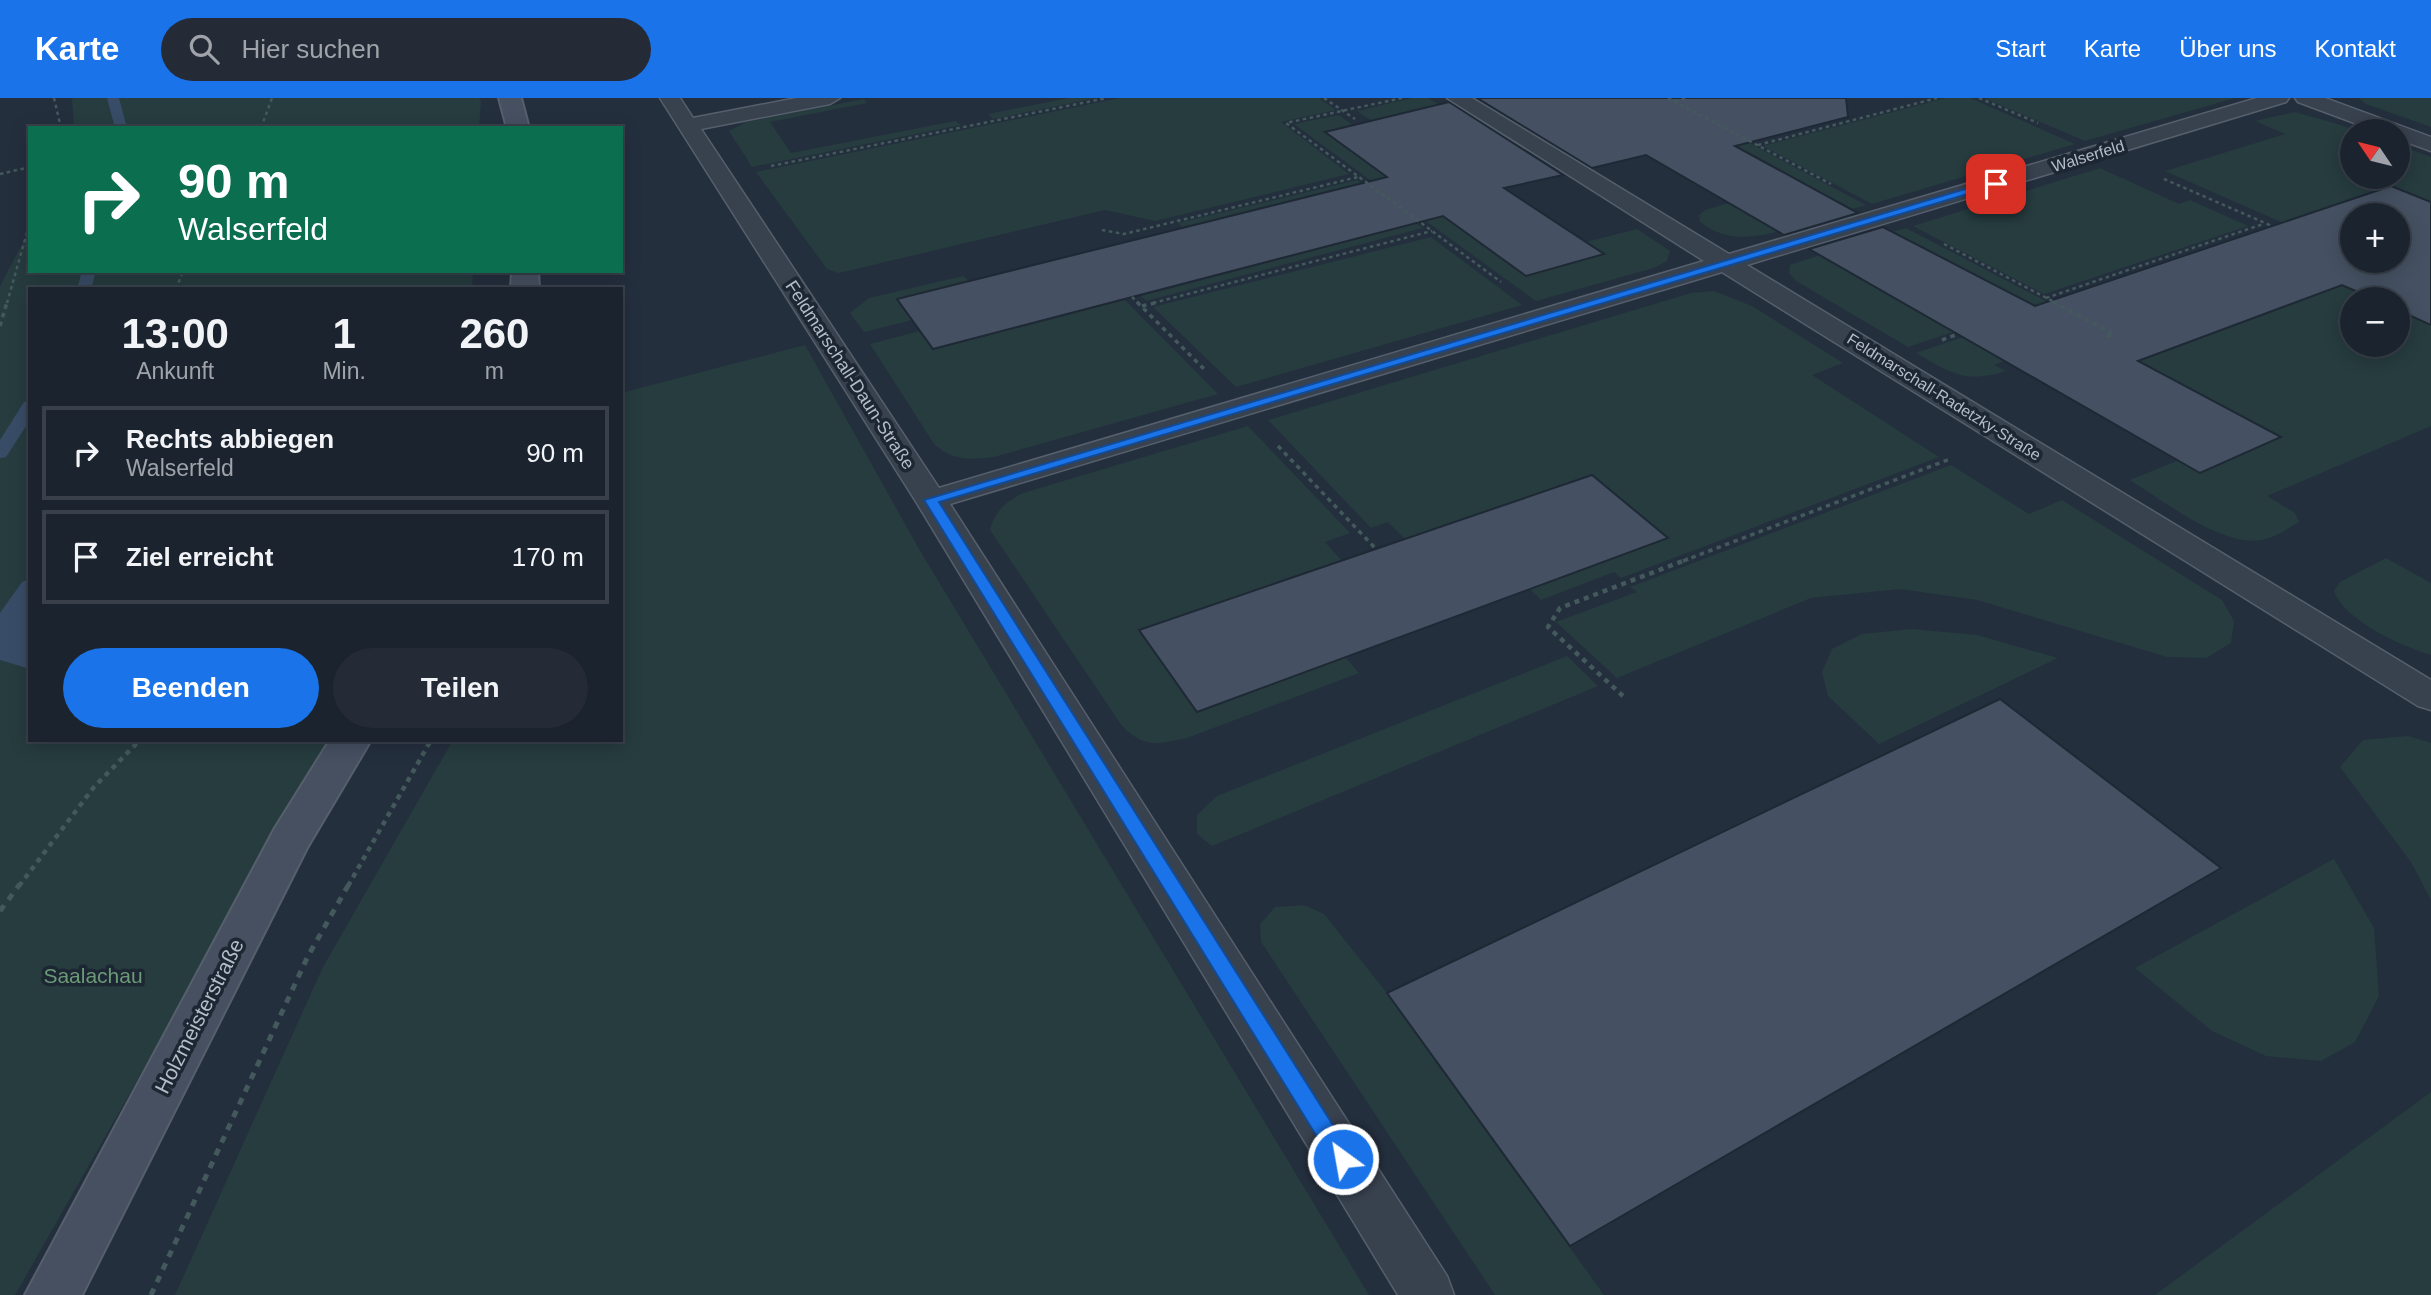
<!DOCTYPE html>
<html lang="de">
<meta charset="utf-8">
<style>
body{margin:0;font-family:Arial,sans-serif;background:#242b36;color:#f1f3f6;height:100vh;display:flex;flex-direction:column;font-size:26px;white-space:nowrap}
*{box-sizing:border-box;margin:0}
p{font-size:23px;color:#a0a4aa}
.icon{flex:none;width:38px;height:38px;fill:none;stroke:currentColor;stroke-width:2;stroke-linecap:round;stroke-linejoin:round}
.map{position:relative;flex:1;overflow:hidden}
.sheet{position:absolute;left:28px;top:189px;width:595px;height:455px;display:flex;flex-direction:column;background:#1b232e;border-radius:0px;box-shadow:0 4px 18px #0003,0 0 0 2px #39404a}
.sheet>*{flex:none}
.top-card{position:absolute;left:28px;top:28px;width:595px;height:147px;border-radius:0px;box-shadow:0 4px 18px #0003,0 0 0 2px #39404a;background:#0b6e4f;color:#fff;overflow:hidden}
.needle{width:46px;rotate:305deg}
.buttons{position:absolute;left:2340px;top:21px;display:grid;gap:14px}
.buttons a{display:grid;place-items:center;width:70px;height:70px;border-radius:50%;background:#1b232e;box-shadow:0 4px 18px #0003,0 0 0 2px #39404a;font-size:35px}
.pin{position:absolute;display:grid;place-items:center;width:60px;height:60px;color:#fff;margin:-30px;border-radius:14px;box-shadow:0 4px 10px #0006}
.me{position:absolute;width:77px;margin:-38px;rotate:328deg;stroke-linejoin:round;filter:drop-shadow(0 0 5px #0008)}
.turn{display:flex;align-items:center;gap:24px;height:147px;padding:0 35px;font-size:32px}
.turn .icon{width:91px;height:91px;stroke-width:2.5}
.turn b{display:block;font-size:49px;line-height:60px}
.eta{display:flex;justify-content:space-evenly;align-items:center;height:119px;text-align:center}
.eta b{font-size:42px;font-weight:700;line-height:49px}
.button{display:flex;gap:14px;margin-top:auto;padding:14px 35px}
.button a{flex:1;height:80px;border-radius:42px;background:#1a73e8;color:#fff;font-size:28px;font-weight:700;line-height:80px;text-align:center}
.button a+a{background:#242b36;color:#f1f3f6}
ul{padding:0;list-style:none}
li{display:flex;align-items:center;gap:21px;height:94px;margin:0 14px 10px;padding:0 21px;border:4px solid #39404a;border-radius:0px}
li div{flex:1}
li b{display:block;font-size:26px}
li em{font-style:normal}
header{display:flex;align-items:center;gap:42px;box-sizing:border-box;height:98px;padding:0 35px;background:#1a73e8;color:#fff}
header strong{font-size:33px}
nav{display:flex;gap:38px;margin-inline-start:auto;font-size:24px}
.search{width:490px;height:63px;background:#242b36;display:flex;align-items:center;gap:18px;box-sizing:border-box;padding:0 24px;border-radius:38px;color:#a0a4aa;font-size:26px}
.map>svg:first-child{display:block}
.green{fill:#263c3f}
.water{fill:#394c67}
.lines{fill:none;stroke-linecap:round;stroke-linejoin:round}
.stream{fill:#394c67;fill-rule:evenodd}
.building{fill:#455162;stroke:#1f2835;stroke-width:2;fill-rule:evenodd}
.lane-casing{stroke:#565f6c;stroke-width:3}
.secondary-casing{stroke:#565f6c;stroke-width:4}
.path-far3{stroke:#44595c;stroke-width:2.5;stroke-dasharray:3.5 3.5;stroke-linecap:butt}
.path-far2{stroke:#44595c;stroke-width:3.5;stroke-dasharray:4.5 4.5;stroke-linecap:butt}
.path-far1{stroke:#44595c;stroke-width:4.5;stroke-dasharray:5 5;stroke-linecap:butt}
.path{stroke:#44595c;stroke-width:5;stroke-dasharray:7 7;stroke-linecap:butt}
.lane{fill:#38414e;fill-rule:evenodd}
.secondary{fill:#465061;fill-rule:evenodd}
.route{fill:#1a73e8;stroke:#114b97;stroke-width:2}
.labels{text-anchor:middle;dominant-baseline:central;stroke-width:7;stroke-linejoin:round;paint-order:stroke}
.far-street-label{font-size:16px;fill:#b4bcc9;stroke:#1d2633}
.street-label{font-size:18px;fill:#b4bcc9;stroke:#1d2633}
.near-park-label{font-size:21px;fill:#6b9a76;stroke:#1d2633}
.near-street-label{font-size:21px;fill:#b4bcc9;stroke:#1d2633}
</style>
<header>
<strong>Karte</strong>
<div class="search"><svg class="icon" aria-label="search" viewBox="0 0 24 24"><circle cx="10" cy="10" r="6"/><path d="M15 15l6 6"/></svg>Hier suchen</div>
<nav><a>Start</a><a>Karte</a><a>Über uns</a><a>Kontakt</a></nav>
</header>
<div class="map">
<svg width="2431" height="1197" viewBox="0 0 2431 1197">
<rect width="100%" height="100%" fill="#242f3e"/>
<!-- green -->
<g class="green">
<polygon points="72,0 479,0 481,3 479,30 74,30"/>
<polygon points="1068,0 1097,0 993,21 988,16"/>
<polygon points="1120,0 1319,0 1336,12 1281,24 1349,76 1155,123 1105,112 839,175 827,171 756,74"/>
<polygon points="1412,0 1428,0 1532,64 1372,23 1357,13"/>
<polygon points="1946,0 1970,0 2075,46 1872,106 1763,48"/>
<polygon points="1984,0 2235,0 2085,43"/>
<polygon points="2359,0 2431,0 2431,29 2366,6"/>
<polygon points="864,1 867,5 770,24 791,55 955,23 961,27 752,69 729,33 746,24"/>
<polygon points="2295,14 2362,33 2352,33 2352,79 2398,79 2398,47 2431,59 2431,104 2391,88 2283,125 2165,73 2285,36 2255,23"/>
<polygon points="1339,17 1354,28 1326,35 1416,100 1400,104 1294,26"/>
<polygon points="1727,33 1866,107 1820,120 1822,95 1719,39"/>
<polygon points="2100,70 2179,106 2190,102 2248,128 2044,196 1913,128"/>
<polygon points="1357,82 1423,130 1146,203 1140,197 1184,131 1178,125"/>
<path d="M1729 105 1748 116 1783 107 1813 123C1774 134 1736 152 1700 124L1699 117 1705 112Z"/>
<polygon points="1430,109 1603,156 1586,144 1637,131 1670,153 1667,163 1654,170 1536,203 1412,113"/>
<polygon points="1906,130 2105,234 2083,234 1922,148 1896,156 1868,141"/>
<polygon points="30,131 30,173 473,173 472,191 30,191 30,642 331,642 15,1197 0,1197 0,188"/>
<polygon points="1431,139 1522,207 1236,289 1153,209"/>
<polygon points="1844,149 1846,173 1953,234 1908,249 1796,183 1789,175 1790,167"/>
<polygon points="963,178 969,183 897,201 912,222 864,234 850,215 869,200"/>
<path d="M2342 187 2374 201H2352V247H2398V212L2431 227V328L2267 398 2295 415 2299 424C2289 430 2277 438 2266 441 2227 453 2162 402 2130 382L2179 362 2200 374 2280 339 2113 250Z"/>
<polygon points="1714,193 1752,208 1843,265 1812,277 1939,359 1621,480 1614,474 1541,502 1530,491 1667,439 1592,377 1405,441 1388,424 1371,430 1268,322 1691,195"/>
<path d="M1124 201 1218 296 994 359C969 362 953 363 934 346L870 246 920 233 934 251Z"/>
<path d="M1963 239 2004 263 1994 267 2006 273C1966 286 1950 275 1916 255Z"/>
<polygon points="805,247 919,451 1369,1197 175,1197 322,871 453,642 621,642 621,295"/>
<path d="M1248 328 1350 435 1325 444 1342 463 1139 533 1197 614 1345 559 1359 575 1187 640C1156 646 1146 651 1122 628L990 432C995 412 1006 404 1023 395Z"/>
<polygon points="1951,367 2029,416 2062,402 2222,502 2234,523 2231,545 2206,560 2167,559 1977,502 1900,491 1811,500 1617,580 1556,524 1637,494 1630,489"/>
<path d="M2386 460 2431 485V557C2401 548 2345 523 2334 493L2340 484Z"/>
<polygon points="1912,531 1977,537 2058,560 1879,646 1828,598 1822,574 1832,551 1862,536"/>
<polygon points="1567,558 1598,588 1212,748 1197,736 1197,717 1217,698"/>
<polygon points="2408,638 2431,645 2431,802 2411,764 2340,669 2363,642"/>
<polygon points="2334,761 2374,830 2379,898 2355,944 2321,963 2266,958 2212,933 2135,870"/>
<polygon points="1304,807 1324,816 1387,895 1604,1197 1495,1197 1261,844 1260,826 1275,809"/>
<polygon points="2431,994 2431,1197 2155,1197"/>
</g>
<!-- water -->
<polygon class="water" points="30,481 30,571 0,562 0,515 22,484"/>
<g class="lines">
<!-- stream -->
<g class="stream">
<polygon points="107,0 119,0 127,30 115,30"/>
<polygon points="82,173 96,173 91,191 77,191"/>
<polygon points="30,303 30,322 6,359 0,360 0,342 24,304"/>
</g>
</g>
<!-- building -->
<g class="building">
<polygon points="1477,0 1846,0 1848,19 1735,48 1858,115 1784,137 1646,57 1592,70"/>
<polygon points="1449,4 1563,77 1504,90 1604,156 1526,178 1443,118 933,251 897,201 1387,79 1325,34"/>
<path d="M2391 88 2431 104V227L2398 212V201H2374L2342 187 2138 263 2281 339 2200 375 1809 151 1883 129 2035 208ZM2352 117H2398V163H2352Z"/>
<polygon points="1592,377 1668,440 1197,614 1139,532"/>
<polygon points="2000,601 2221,770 1570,1148 1387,895"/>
</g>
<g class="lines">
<!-- lane casing -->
<g class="lane-casing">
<g id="lane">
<polygon points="660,0 680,0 693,20 797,0 840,0 830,6 701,31 939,390 1704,163 1447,0 1472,0 1729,156 2257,0 2289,0 2286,4 1747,167 2431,582 2431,612 2418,608 1722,174 950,406 1447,1178 1454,1197 1398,1197 915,402"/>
<polygon points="2295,0 2325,0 2431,39 2431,53 2398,41 2398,33 2376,33 2298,4"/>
</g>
</g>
<!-- secondary casing -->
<g class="secondary-casing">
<g id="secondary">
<polygon points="499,0 521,0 529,30 507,30"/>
<polygon points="512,173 538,173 539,191 511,191"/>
<polygon points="330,642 371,642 307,750 82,1197 25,1197 275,730"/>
</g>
</g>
<!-- path-far3 -->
<g class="path-far3">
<polyline points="54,0 61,30"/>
<polyline points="1324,0 1355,21"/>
<polyline points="1402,0 1286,25 1501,184"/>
<polyline points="1668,0 1831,86"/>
<polyline points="1979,0 2038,25"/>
<polyline points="1675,3 1688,0"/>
<polyline points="261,30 272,0"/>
<polyline points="1758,47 1937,0"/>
<polyline points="771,68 1107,0"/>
<polyline points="0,76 30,69"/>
<polyline points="2164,81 2272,128"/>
<polyline points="1102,132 1124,136 1358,79"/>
<polyline points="1944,146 2056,205"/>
<polyline points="176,191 183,173"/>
<polyline points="1132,199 1138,205"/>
<polyline points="2046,200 2263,126"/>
<polyline points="7,205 30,124"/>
<polyline points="1153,205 1432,133"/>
</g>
<!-- path-far2 -->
<g class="path-far2">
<polyline points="1137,204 1206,273"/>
<polyline points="2053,204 2114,236 2106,239"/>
<polyline points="1142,208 1159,204"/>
<polyline points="0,228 7,204"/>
<polyline points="1942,242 1958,236"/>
<polyline points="1278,348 1376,451"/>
<polyline points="1683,463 1950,361"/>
</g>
<!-- path-far1 -->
<g class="path-far1">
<polyline points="1623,598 1548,529 1560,510 1688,461"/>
<polyline points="19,788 94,689 140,642"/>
<polyline points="348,788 431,642"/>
</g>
<!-- path -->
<g class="path">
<polyline points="0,813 20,786"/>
<polyline points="151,1197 308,858 349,786"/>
</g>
<!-- lane -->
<use href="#lane" class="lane"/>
<!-- secondary -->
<use href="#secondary" class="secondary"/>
</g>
<!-- route -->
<polygon class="route" points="1992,83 2001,86 939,404 1350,1054 1353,1061 1350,1068 1343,1071 1335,1068 924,402"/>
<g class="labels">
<!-- far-street labels -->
<g class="far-street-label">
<text transform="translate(2088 58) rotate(-17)">Walserfeld</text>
<text transform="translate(1944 299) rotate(32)">Feldmarschall-Radetzky-Straße</text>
</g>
<!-- street labels -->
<g class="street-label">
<text transform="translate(850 277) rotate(57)">Feldmarschall-Daun-Straße</text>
</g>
<!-- near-park labels -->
<g class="near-park-label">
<text x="93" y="877">Saalachau</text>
</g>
<!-- near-street labels -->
<g class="near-street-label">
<text transform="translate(199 918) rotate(-63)">Holzmeisterstraße</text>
</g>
</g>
</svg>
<div class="buttons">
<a><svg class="needle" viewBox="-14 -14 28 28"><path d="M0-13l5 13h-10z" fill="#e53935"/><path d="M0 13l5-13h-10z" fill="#a0a4aa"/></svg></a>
<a>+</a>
<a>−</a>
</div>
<div class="pin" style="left:1996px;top:86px;background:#d93025"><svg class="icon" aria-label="arrive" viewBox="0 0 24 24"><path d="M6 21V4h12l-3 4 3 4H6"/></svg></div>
<svg class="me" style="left:1343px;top:1061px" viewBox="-20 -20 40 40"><circle r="17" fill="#1a73e8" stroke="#fff" stroke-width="3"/><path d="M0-11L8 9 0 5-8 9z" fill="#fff"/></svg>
<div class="top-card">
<div class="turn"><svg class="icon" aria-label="right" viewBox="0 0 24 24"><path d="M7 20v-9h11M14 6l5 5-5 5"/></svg><div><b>90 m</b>Walserfeld</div></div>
</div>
<section class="sheet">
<div class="eta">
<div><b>13:00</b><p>Ankunft</p></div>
<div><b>1</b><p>Min.</p></div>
<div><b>260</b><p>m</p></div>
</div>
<ul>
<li><svg class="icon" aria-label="right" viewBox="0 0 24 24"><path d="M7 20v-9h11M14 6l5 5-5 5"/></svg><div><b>Rechts abbiegen</b><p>Walserfeld</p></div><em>90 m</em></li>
<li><svg class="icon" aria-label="arrive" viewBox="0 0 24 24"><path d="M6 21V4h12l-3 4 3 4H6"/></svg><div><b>Ziel erreicht</b></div><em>170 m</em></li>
</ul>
<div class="button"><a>Beenden</a><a>Teilen</a></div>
</section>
</div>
